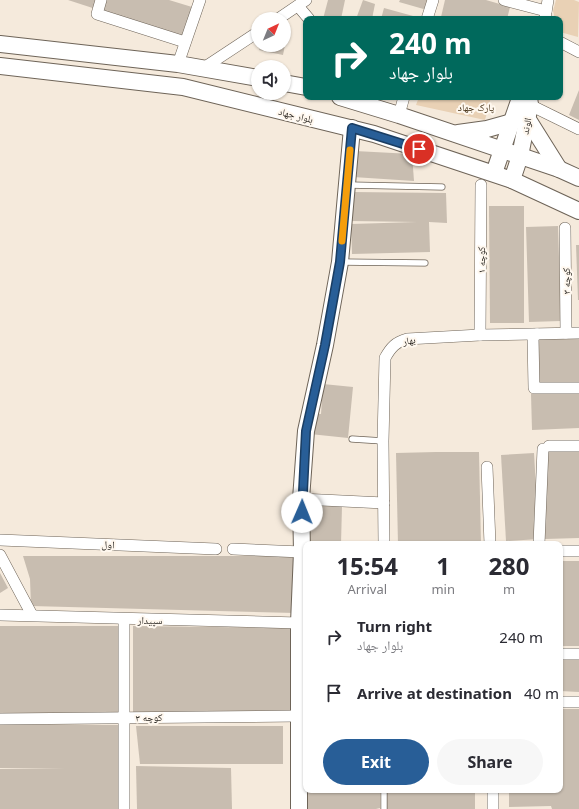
<!DOCTYPE html>
<meta charset="utf-8">
<style>
body{margin:0;font-family:"Noto Sans","Noto Naskh Arabic",sans-serif;background:#f7f7f7;color:#2b2b33;height:100vh;display:flex;flex-direction:column;font-size:15px;white-space:nowrap}
*{box-sizing:border-box;margin:0}
p{font-size:13px;color:#7c7c81}
.icon{flex:none;width:22px;height:22px;fill:none;stroke:currentColor;stroke-width:2;stroke-linecap:round;stroke-linejoin:round}
.map{position:relative;flex:1;overflow:hidden}
.side{position:absolute;left:303px;top:541px;width:260px;height:252px;display:flex;flex-direction:column;background:#fff;border-radius:8px;box-shadow:0 1px 3px #0004}
.side>*{flex:none}
.hud{position:absolute;left:303px;top:16px;width:260px;height:84px;border-radius:8px;box-shadow:0 1px 3px #0004;background:#00695c;color:#fff;overflow:hidden}
.needle{width:26px;rotate:43deg}
.tools{position:absolute;left:251px;top:12px;display:grid;gap:8px}
.tools a{display:grid;place-items:center;width:40px;height:40px;border-radius:50%;background:#fff;box-shadow:0 1px 3px #0004;font-size:20px}
.pin{position:absolute;display:grid;place-items:center;width:34px;height:34px;color:#fff;margin:-17px;border:2px solid #fff;border-radius:50%;box-shadow:0 1px 4px #0007}
.me{position:absolute;width:44px;margin:-22px;rotate:1deg;stroke-linejoin:round;filter:drop-shadow(0 0 3px #0008)}
.turn{display:flex;align-items:center;gap:14px;height:84px;padding:0 20px;font-size:18px}
.turn .icon{width:52px;height:52px;stroke-width:2.5}
.turn b{display:block;font-size:28px;line-height:34px}
.eta{display:flex;justify-content:space-evenly;align-items:center;height:68px;text-align:center}
.eta b{font-size:24px;font-weight:700;line-height:28px}
.button{display:flex;gap:8px;margin-top:auto;padding:8px 20px}
.button a{flex:1;height:46px;border-radius:24px;background:#285e97;color:#fff;font-size:16px;font-weight:700;line-height:46px;text-align:center}
.button a+a{background:#f7f7f7;color:#2b2b33}
ul{padding:0;list-style:none}
li{display:flex;align-items:center;gap:12px;height:56px;padding:0 20px}
li div{flex:1}
li b{display:block;font-size:15px}
li em{font-style:normal}
.map>svg:first-child{display:block}
.green{fill:#e9d1b5}
.building{fill:#c8bdb0}
.lines{fill:none;stroke-linecap:round;stroke-linejoin:round}
.lane-casing{stroke:#6e6458;stroke-width:7}
.street-casing{stroke:#6e6458;stroke-width:12}
.secondary-casing{stroke:#6e6458;stroke-width:18}
.lane{stroke:#fff;stroke-width:5.5}
.street{stroke:#fff;stroke-width:11}
.secondary{stroke:#fff;stroke-width:16}
.route-casing{stroke:#1a3d62;stroke-width:10}
.route{stroke:#285e97;stroke-width:7}
.slow{stroke:#f59e0b;stroke-width:7}
.labels{text-anchor:middle;dominant-baseline:central;stroke-width:4;stroke-linejoin:round;paint-order:stroke}
.park-label{font-size:10px;fill:#402b0f;stroke:#fff8ef}
.street-label{font-size:10px;fill:#2c2823;stroke:#fff8ef}
</style>
<div class="map">
<svg width="579" height="809" viewBox="0 0 579 809">
<rect width="100%" height="100%" fill="#f5eadc"/>
<!-- green -->
<g class="green">
<polygon points="556,0 574,0 579,2 578,37 560,32 560,19 555,19 553,11"/>
<polygon points="419,97 491,97 485,120 416,105"/>
</g>
<!-- building -->
<g class="building">
<polygon points="68,0 169,0 192,7 182,37"/>
<polygon points="328,0 345,0 341,19 323,19"/>
<polygon points="363,0 375,4 372,19 356,19"/>
<polygon points="400,0 429,0 427,10 399,2"/>
<polygon points="445,0 486,0 510,7 507,19 449,19 441,17"/>
<polygon points="384,8 424,19 381,19"/>
<polygon points="288,26 285,45 284,45 284,28"/>
<polygon points="261,45 285,45 283,55 259,50"/>
<polygon points="579,90 579,120 569,115"/>
<polygon points="355,151 412,154 414,181 353,177"/>
<polygon points="352,192 446,193 447,223 429,222 430,252 352,254 351,224 417,222 350,221"/>
<polygon points="489,206 524,206 524,323 490,323"/>
<polygon points="558,226 561,321 529,322 526,227"/>
<polygon points="576,245 579,245 579,300 578,300"/>
<polygon points="579,336 579,388 534,388 533,337"/>
<polygon points="323,384 353,387 348,438 310,434 312,413 321,414"/>
<polygon points="579,392 579,428 532,430 531,394"/>
<polygon points="543,449 579,449 579,538 545,539"/>
<polygon points="436,452 479,452 481,544 398,544 396,453"/>
<polygon points="534,453 539,539 506,541 501,455"/>
<polygon points="308,505 342,506 341,544 307,544"/>
<polygon points="23,556 295,556 295,613 31,606 30,579"/>
<rect x="560" y="561" width="19" height="85"/>
<polygon points="0,573 8,588 0,593"/>
<polygon points="0,626 119,626 119,712 0,714"/>
<polygon points="133,626 293,628 295,711 133,713"/>
<polygon points="560,659 579,660 579,692 560,691"/>
<polygon points="560,709 579,709 579,809 552,809 551,806 509,807 509,790 560,790"/>
<polygon points="0,724 118,725 119,809 0,809 0,769 65,768 0,768"/>
<polygon points="136,726 283,726 283,764 140,764"/>
<polygon points="136,766 231,768 232,809 137,809"/>
<polygon points="306,790 380,790 380,808 376,809 307,809"/>
<rect x="384" y="790" width="91" height="19"/>
</g>
<g class="lines">
<!-- lane casing -->
<g class="lane-casing">
<g id="lane">
<polyline points="349,185 442,187"/>
<polyline points="341,262 425,263"/>
<polyline points="352,439 383,441"/>
<polyline points="384,790 384,809"/>
</g>
</g>
<!-- street casing -->
<g class="street-casing">
<g id="street">
<polyline points="101,0 97,14 185,42"/>
<polyline points="504,0 546,11"/>
<polyline points="298,6 309,19"/>
<polyline points="545,18 548,0"/>
<polyline points="278,19 306,0"/>
<polyline points="427,19 433,0"/>
<polyline points="560,42 579,52"/>
<polyline points="178,64 200,0"/>
<polyline points="202,69 258,32"/>
<polyline points="530,105 579,129"/>
<polyline points="399,115 404,97"/>
<polyline points="565,228 566,333"/>
<polyline points="537,334 533,337 534,388 579,388"/>
<polyline points="480,335 481,185"/>
<polyline points="549,446 579,446"/>
<polyline points="487,467 490,544"/>
<polyline points="301,499 384,503"/>
<polyline points="0,540 216,549"/>
<path d="M384 544 383 441 385 358C391 347 396 342 407 339L480 335 579 333"/>
<polyline points="539,544 543,449"/>
<polyline points="233,549 302,552"/>
<polyline points="560,551 579,551"/>
<polyline points="0,555 32,615"/>
<polyline points="0,615 299,623"/>
<polyline points="560,654 579,654"/>
<polyline points="560,702 578,702"/>
<polyline points="0,719 298,716"/>
<polyline points="493,790 493,809"/>
<polyline points="124,809 124,619"/>
</g>
</g>
<!-- secondary casing -->
<g class="secondary-casing">
<g id="secondary">
<polyline points="0,44 178,64 258,78"/>
<polyline points="0,66 183,87 374,134 512,180 579,211"/>
<polyline points="284,83 306,87"/>
<polyline points="340,97 399,115 559,169 579,178"/>
<polyline points="527,118 559,169"/>
<polyline points="458,133 487,129 512,122"/>
<polyline points="494,173 519,101 522,97"/>
<polyline points="512,180 520,156 530,105 529,97"/>
<polyline points="299,809 299,623 302,552 301,499 306,431 325,345 340,262 352,128"/>
</g>
</g>
<!-- lane -->
<use href="#lane" class="lane"/>
<!-- street -->
<use href="#street" class="street"/>
<!-- secondary -->
<use href="#secondary" class="secondary"/>
</g>
<g class="lines">
<!-- route casing -->
<g class="route-casing">
<polyline id="route" points="302,512 306,431 325,345 340,262 352,128 419,149"/>
</g>
<!-- route -->
<use href="#route" class="route"/>
<!-- slow -->
<polyline class="slow" points="342,241 350,150"/>
</g>
<g class="labels">
<!-- park labels -->
<g class="park-label">
<text x="476" y="107">پارک جهاد</text>
</g>
<!-- street labels -->
<g class="street-label">
<text transform="translate(296 115) rotate(14)">بلوار جهاد</text>
<text transform="translate(526 126) rotate(-79)">الوند</text>
<text transform="translate(481 260) rotate(-90)">کوچه ۱</text>
<text transform="translate(566 281) rotate(-91)">کوچه ۳</text>
<text transform="translate(409 340) rotate(-9)">بهار</text>
<text transform="translate(108 544) rotate(2)">اول</text>
<text transform="translate(150 620) rotate(1)">سپیدار</text>
<text x="149" y="717">کوچه ۳</text>
</g>
</g>
</svg>
<div class="tools">
<a><svg class="needle" viewBox="-14 -14 28 28"><path d="M0-13l5 13h-10z" fill="#e53935"/><path d="M0 13l5-13h-10z" fill="#7c7c81"/></svg></a>
<a><svg class="icon" aria-label="sound" viewBox="0 0 24 24"><path d="M4 9h4l5-4v14l-5-4H4zM17 9q2 3 0 6"/></svg></a>
</div>
<div class="pin" style="left:419px;top:149px;background:#d93025"><svg class="icon" aria-label="arrive" viewBox="0 0 24 24"><path d="M6 21V4h12l-3 4 3 4H6"/></svg></div>
<svg class="me" style="left:302px;top:512px" viewBox="-20 -20 40 40"><circle r="19" fill="#fff"/><path d="M0-13L10 11 0 6-10 11z" fill="#285e97"/></svg>
<div class="hud">
<div class="turn"><svg class="icon" aria-label="right" viewBox="0 0 24 24"><path d="M7 20v-9h11M14 6l5 5-5 5"/></svg><div><b>240 m</b>بلوار جهاد</div></div>
</div>
<section class="side">
<div class="eta">
<div><b>15:54</b><p>Arrival</p></div>
<div><b>1</b><p>min</p></div>
<div><b>280</b><p>m</p></div>
</div>
<ul>
<li><svg class="icon" aria-label="right" viewBox="0 0 24 24"><path d="M7 20v-9h11M14 6l5 5-5 5"/></svg><div><b>Turn right</b><p>بلوار جهاد</p></div><em>240 m</em></li>
<li><svg class="icon" aria-label="arrive" viewBox="0 0 24 24"><path d="M6 21V4h12l-3 4 3 4H6"/></svg><div><b>Arrive at destination</b></div><em>40 m</em></li>
</ul>
<div class="button"><a>Exit</a><a>Share</a></div>
</section>
</div>
